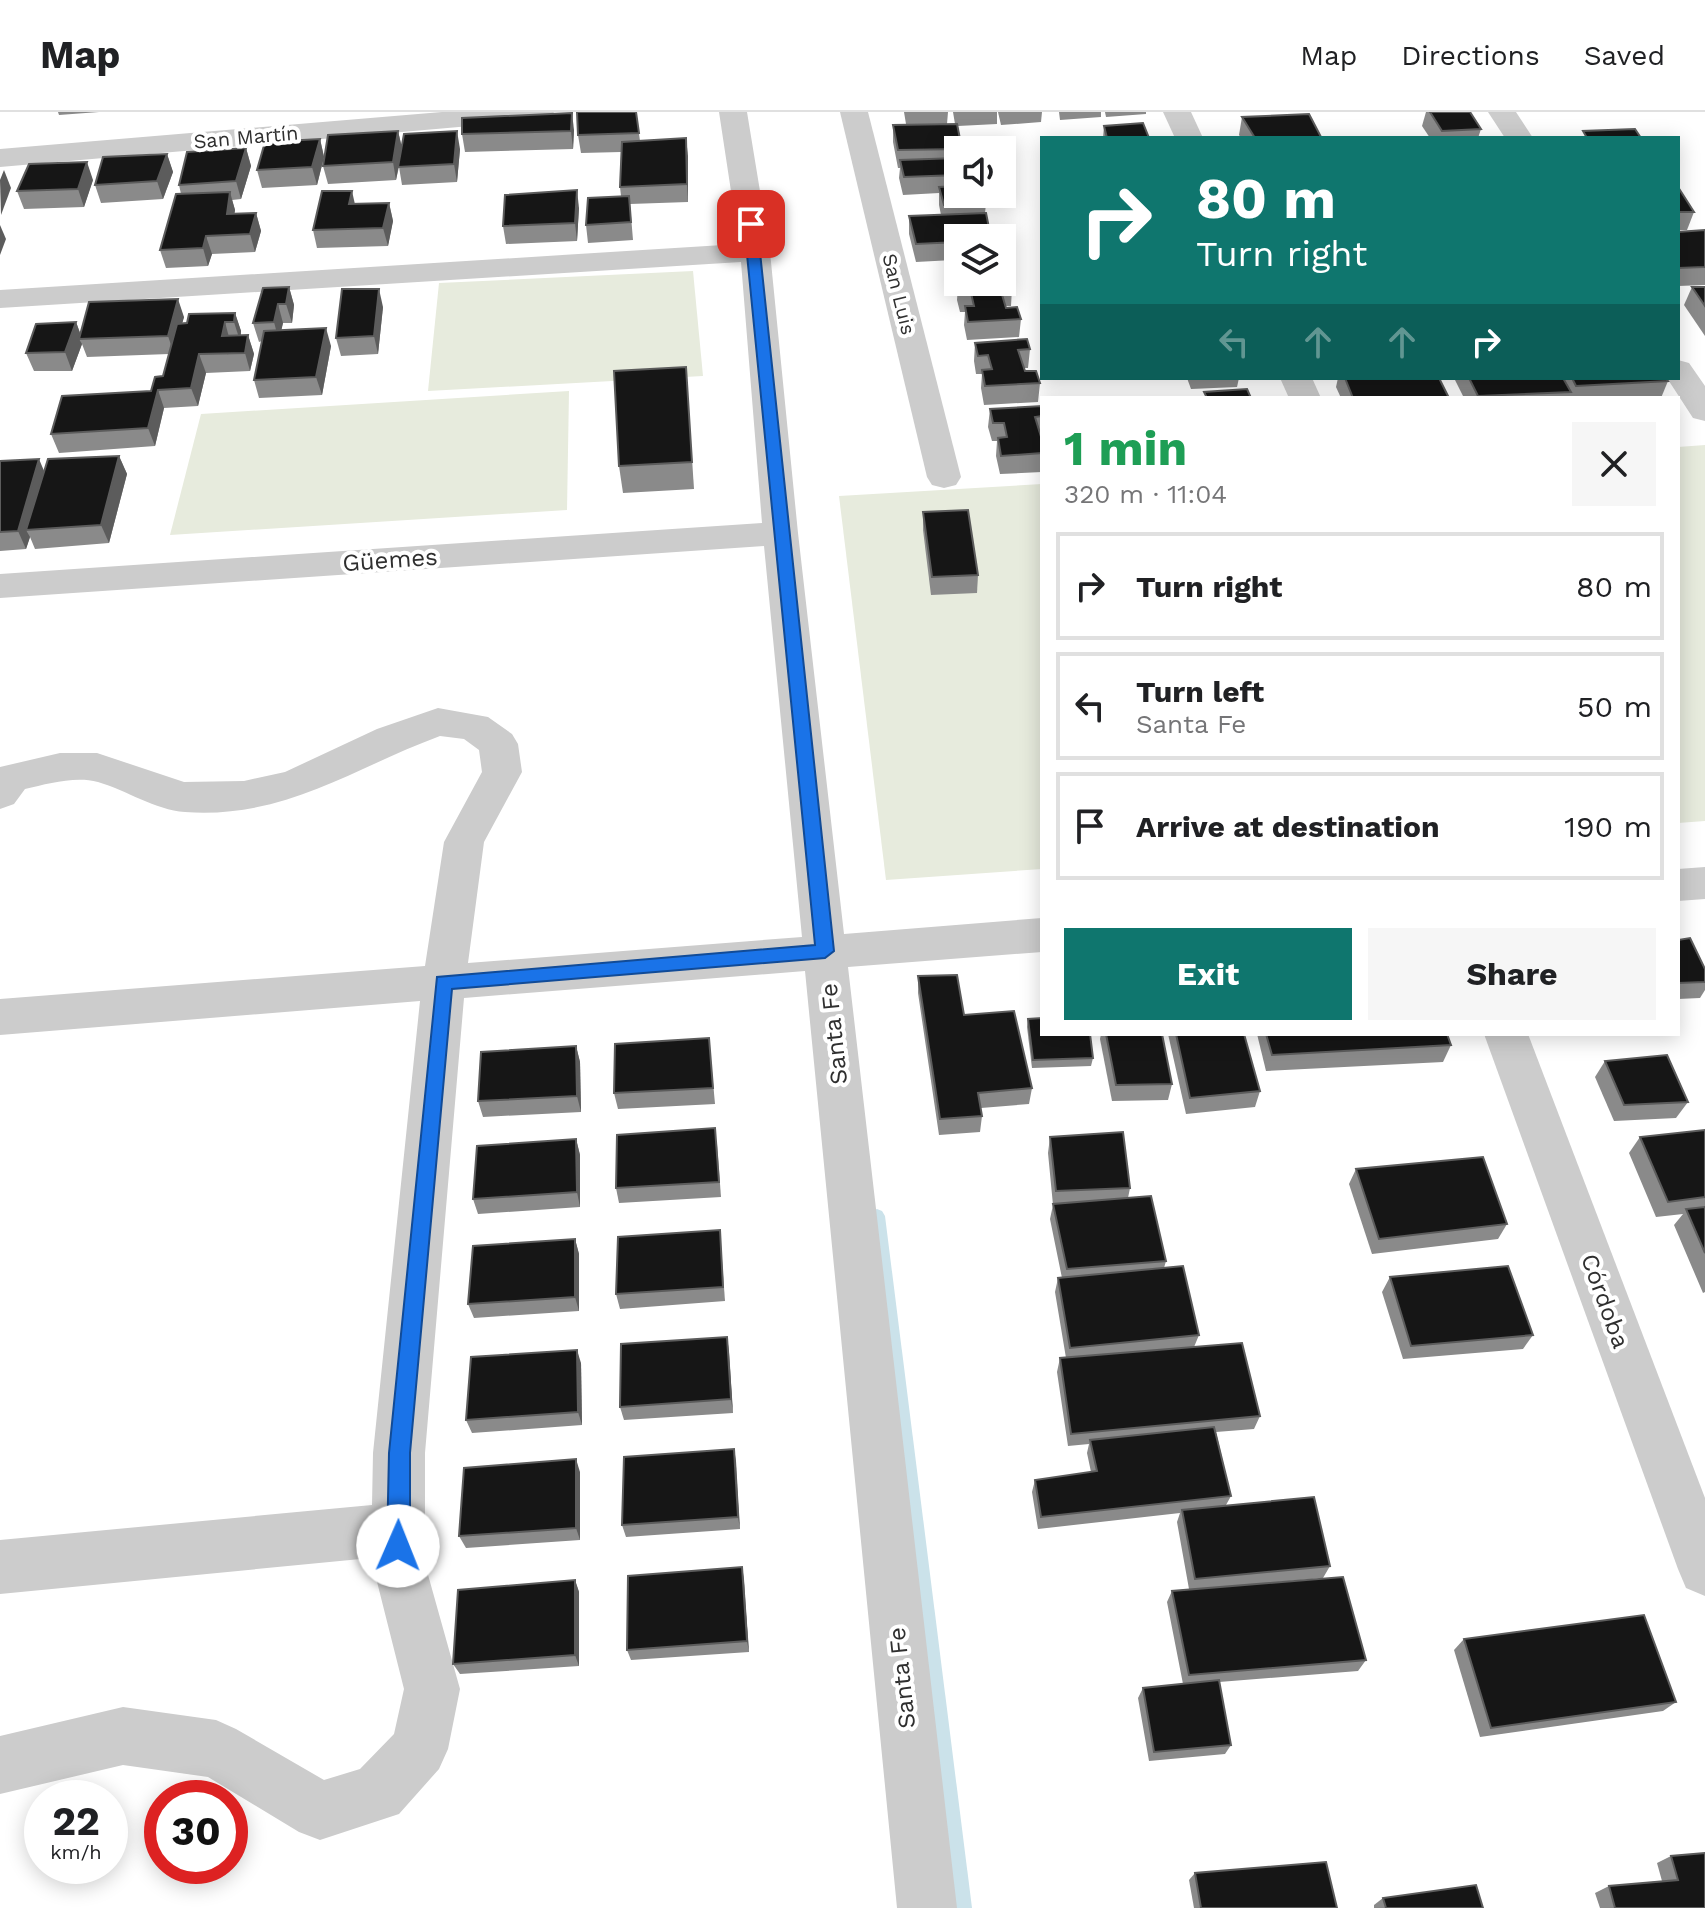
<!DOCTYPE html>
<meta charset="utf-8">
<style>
body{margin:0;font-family:"Work Sans",sans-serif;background:#f6f6f6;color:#202124;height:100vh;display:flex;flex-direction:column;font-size:30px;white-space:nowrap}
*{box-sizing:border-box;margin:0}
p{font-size:26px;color:#757577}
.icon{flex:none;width:44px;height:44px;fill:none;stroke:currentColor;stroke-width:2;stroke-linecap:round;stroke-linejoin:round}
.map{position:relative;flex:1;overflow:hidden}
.panel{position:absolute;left:1040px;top:284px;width:640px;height:640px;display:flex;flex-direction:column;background:#fff;border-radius:0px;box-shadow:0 4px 20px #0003}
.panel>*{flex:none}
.guide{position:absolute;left:1040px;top:24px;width:640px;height:244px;border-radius:0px;box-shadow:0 4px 20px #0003;background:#0f766e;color:#fff;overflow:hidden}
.controls{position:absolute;left:944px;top:24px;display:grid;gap:16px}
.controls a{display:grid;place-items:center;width:72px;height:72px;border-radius:0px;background:#fff;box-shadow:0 4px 20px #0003;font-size:40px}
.speed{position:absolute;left:24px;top:1668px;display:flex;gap:16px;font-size:40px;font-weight:700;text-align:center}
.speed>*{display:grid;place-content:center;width:104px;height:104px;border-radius:50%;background:#fff;box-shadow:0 4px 20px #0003;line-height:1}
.speed small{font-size:20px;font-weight:400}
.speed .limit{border:12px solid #d22;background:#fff;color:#111}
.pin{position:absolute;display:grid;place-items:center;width:68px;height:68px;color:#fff;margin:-34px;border-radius:16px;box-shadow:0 4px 12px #0006}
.me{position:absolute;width:88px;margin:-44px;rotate:1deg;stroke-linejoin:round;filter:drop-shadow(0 0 6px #0008)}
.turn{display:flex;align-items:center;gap:28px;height:168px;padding:0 24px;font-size:36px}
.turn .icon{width:104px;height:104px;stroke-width:2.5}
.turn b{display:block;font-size:56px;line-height:68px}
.lanes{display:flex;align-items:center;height:76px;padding:0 24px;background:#0003;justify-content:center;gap:40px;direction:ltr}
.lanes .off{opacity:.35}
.round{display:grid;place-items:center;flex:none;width:84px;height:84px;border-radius:0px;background:#f6f6f6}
.head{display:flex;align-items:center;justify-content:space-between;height:136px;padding:0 24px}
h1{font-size:48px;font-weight:700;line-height:60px;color:#1e9e55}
.action{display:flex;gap:16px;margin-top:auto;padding:16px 24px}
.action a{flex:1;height:92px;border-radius:0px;background:#0f766e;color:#fff;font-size:32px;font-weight:700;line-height:92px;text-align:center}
.action a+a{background:#f6f6f6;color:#202124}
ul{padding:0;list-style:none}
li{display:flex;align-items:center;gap:24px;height:108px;margin:0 16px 12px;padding:0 8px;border:4px solid #e0e0e0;border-radius:0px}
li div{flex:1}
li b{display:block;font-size:30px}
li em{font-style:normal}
header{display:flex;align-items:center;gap:48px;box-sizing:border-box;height:112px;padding:0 40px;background:#fff;border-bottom:2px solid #e0e0e0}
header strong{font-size:38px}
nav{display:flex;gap:44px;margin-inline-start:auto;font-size:28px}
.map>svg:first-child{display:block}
.green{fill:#e7ebdd}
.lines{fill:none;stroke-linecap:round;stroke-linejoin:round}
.stream{fill:#cbe2ea;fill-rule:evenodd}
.minor{fill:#ccc;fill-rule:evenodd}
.wall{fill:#8a8a8a}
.shaded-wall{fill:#5c5c5c}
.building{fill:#161616;stroke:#5c5c5c;stroke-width:2}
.route{fill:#1a73e8;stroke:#114b97;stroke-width:2}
.labels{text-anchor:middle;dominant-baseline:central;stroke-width:8;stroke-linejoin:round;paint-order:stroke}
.far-street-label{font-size:20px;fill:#2f2f2f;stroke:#fff}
.street-label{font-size:24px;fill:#2f2f2f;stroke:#fff}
</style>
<header>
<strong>Map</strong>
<nav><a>Map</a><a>Directions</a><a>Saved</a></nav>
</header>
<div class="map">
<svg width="1705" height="1796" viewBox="0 0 1705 1796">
<rect width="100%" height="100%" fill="#fff"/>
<!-- green -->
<g class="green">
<polygon points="693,159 703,264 428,279 439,171"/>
<polygon points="569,279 567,398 170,423 201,302"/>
<polygon points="1705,333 1705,709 1678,711 1678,335"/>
<polygon points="1042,372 1042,757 886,768 839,384"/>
</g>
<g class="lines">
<!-- stream -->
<polygon class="stream" points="877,1097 882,1099 885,1104 972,1796 952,1796 869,1104 872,1099"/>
<!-- minor -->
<g class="minor">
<polygon points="442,0 554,0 550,6 540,8 0,55 0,37"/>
<path d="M719 0H747L770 140 798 421 844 822 1042 806V840L848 855 957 1796H897L805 859 464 886 425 1341V1452L460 1577 448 1637 439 1657 399 1702 320 1728 299 1720 208 1665 123 1653 0 1682V1624L123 1595 216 1608 236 1617 324 1668 360 1657 394 1622 404 1577 371 1446 0 1482V1428L372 1393 373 1341 420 889 0 923V887L425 854 444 730 482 660 479 638 464 627 440 624C351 657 285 707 185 700 155 698 126 678 98 670 74 664 48 672 25 677L14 692 0 697V655L60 641H97L184 670 244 669 285 660 377 617 438 596 488 605 512 622 518 632 522 660 484 730 468 851 802 825 764 434 0 486V462L762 411 741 150 0 196V178L739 132Z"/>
<polygon points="840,0 868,0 961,365 956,373 944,376 932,373 927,365"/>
<polygon points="1163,0 1191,0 1203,26 1175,26"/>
<polygon points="1488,0 1516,0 1533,26 1505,26"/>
<polygon points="1678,248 1689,251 1705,274 1705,309 1693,306 1667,266 1678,266"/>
<polygon points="1280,266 1312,266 1321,286 1289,286"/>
<polygon points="1705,755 1705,787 1678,789 1678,757"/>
<polygon points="1484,922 1528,922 1705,1386 1705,1484 1686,1476 1678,1457"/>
</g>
</g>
<!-- wall -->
<g class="wall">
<polygon points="58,0 99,0 59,3"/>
<polygon points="636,0 640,29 688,44 688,90 630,92 633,128 588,131 586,113 621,84 620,75 621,40 581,41 578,23"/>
<polygon points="904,0 948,0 947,12 955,12 953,0 997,0 997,12 958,14 962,37 958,38 958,82 986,92 985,101 958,126 958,170 1012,176 1011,194 1006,194 1006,196 1021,207 1019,225 967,228 964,213 965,200 960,200 957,188 958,173 953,148 916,150 909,122 909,104 941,103 939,93 939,81 903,83 899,66 900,56 898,56 893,30 893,13 906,12"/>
<polygon points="998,0 1042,0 1041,10 1001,13"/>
<polygon points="1059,0 1101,0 1101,5 1060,8"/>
<polygon points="1105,0 1146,0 1146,2 1106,5"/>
<polygon points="1426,0 1470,0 1481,17 1478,26 1430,26 1422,14"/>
<polygon points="1242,5 1321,25 1321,26 1241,26 1239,23"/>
<polygon points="1104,14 1149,26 1103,26"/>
<polygon points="574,18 573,37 465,40 462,22"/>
<polygon points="398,19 402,36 460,37 457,70 402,73 399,55 396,68 328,72 323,54"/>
<polygon points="320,27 324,45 317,73 262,76 257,58"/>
<polygon points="246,36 251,54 241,87 232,88 235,98 234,102 256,101 261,119 255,140 212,142 208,154 166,156 160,138 181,82 179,73"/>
<polygon points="167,42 173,60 163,87 101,91 95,73"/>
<polygon points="93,68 84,95 24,97 17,79"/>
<polygon points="1678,75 1694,100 1687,118 1678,118"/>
<polygon points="389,91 393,109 388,134 317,136 313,118 355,92"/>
<polygon points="579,96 577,129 506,132 503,114"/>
<polygon points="1705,118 1705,173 1678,174 1678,120"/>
<polygon points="289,175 294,193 292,211 283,211 281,218 331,234 322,283 259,286 254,268 262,229 259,230 253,211"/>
<polygon points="1692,175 1705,175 1705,224 1684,193"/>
<polygon points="383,195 378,242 341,244 336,226"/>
<polygon points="235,201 241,219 241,224 248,223 254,242 250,259 206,261 198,294 164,296 155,334 59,341 51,322 151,279 163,264 169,242 87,245 82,232 72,259 34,259 26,241 76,210 81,223 184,205 182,211"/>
<polygon points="975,231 1030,237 1028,256 1024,256 1025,259 1040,271 1038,290 984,293 981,276 982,262 976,262 974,249"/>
<polygon points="686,255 694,377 623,381 619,354"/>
<polygon points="1187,266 1239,266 1237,275 1191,277"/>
<polygon points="1338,266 1439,266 1449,286 1341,286 1336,275"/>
<polygon points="1456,266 1666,266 1668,269 1661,286 1464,286 1455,268"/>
<polygon points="1042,294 1042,323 1040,323 1042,328 1042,360 1000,362 996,344 997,329 992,329 988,315 990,297"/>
<polygon points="119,344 127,362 109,431 35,437 30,425 26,437 0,439 0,349 44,360"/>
<polygon points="923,400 978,463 977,481 931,483 923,418"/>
<polygon points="1678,828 1705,857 1705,878 1700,886 1678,887"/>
<polygon points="918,864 964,903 1032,976 1029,992 981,996 982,1004 980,1020 939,1023 918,881"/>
<polygon points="1028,907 1093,946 1091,954 1032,956 1027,915"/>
<polygon points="1101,922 1162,922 1172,972 1168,988 1112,989 1100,927"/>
<polygon points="1168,922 1244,922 1260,979 1255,995 1186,1002"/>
<polygon points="1257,922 1447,922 1451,933 1443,950 1266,959"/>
<polygon points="709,926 715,992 618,997 614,981"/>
<polygon points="576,934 580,950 581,1000 483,1005 478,989"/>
<polygon points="1605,949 1688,990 1676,1006 1614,1009 1595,965"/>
<polygon points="1705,1018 1705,1180 1703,1181 1674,1113 1683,1102 1656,1105 1629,1041 1640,1025"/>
<polygon points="1050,1025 1130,1076 1128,1086 1166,1149 1164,1156 1199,1223 1194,1235 1260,1304 1254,1317 1216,1320 1231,1384 1226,1393 1330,1454 1323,1466 1245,1473 1366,1548 1358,1559 1219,1570 1231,1633 1225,1642 1149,1649 1138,1586 1143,1576 1183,1572 1167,1490 1172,1479 1189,1477 1177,1410 1180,1401 1038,1417 1032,1380 1035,1368 1091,1360 1087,1341 1089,1332 1068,1334 1057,1260 1060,1246 1066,1246 1055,1180 1058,1166 1062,1166 1050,1107 1053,1093 1048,1041"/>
<polygon points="576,1027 580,1043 580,1095 478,1102 473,1087"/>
<polygon points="717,1032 721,1085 619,1091 616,1076"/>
<polygon points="1356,1057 1507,1112 1498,1127 1372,1142 1349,1072"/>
<polygon points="575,1127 579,1142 579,1199 474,1206 468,1192"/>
<polygon points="721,1133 725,1189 620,1197 616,1182"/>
<polygon points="1390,1165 1533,1223 1523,1237 1403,1247 1382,1180"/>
<polygon points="727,1225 733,1301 624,1308 620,1295"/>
<polygon points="581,1251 582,1313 472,1321 466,1308"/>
<polygon points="734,1337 740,1417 626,1425 622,1413"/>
<polygon points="580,1360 580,1428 466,1436 459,1424"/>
<polygon points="742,1455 749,1540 631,1548 627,1538"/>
<polygon points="575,1468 579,1480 579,1554 460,1562 453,1552"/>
<polygon points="1464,1527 1676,1590 1663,1599 1480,1625 1454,1538"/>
<polygon points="1671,1744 1705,1796 1600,1796 1595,1781 1609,1774 1662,1769 1657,1751"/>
<polygon points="1195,1761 1337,1796 1194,1796 1189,1768"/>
<polygon points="1383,1786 1483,1796 1374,1796 1374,1793"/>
</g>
<!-- shaded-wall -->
<g class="shaded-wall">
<polygon points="572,1 574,18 573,37 571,19"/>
<polygon points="398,19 402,36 396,68 393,50"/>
<polygon points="457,19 460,37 457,70 454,52"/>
<polygon points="686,26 688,44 688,90 687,72"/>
<polygon points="320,27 324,45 317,73 312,55"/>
<polygon points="246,36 251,54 241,87 236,69"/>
<polygon points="167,42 173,60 163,87 157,69"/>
<polygon points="87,50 93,68 84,95 78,77"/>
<polygon points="4,58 11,76 1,103 0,68"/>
<polygon points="577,78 579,96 577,129 575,111"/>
<polygon points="352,79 356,97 349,92"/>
<polygon points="230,80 235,98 232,120 227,102"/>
<polygon points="389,91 393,109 388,134 383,116"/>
<polygon points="256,101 261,119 255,140 250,122"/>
<polygon points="0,113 6,127 0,143"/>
<polygon points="206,124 212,142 208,154 203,136"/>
<polygon points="289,175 294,193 292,211 286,192"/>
<polygon points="379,177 383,195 378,242 374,224"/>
<polygon points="178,187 184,205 174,242 168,224"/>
<polygon points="278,192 283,211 279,229 274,210"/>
<polygon points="235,201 241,219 240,229 234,210"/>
<polygon points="76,210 82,227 79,227 82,232 72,259 65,240"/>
<polygon points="225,210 230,229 228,243 222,224"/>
<polygon points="326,216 331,234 322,283 316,265"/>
<polygon points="248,223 254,242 250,259 245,241"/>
<polygon points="199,242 206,261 198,294 191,276"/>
<polygon points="158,278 164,296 155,334 148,316"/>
<polygon points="119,344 127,362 109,431 101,413"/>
<polygon points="39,347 47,366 26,418 30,425 26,437 18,419"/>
<polygon points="576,934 580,950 581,1000 577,984"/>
<polygon points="576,1027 580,1043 580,1095 577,1080"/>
<polygon points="575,1127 579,1142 579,1199 575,1185"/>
<polygon points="727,1225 729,1239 733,1301 731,1287"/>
<polygon points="577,1238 581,1251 582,1313 578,1300"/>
<polygon points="734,1337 736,1349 740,1417 738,1405"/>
<polygon points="576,1347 580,1360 580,1428 576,1416"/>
<polygon points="742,1455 744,1467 749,1540 747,1529"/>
<polygon points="575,1468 579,1480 579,1554 575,1543"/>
</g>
<!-- building -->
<g class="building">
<polygon points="577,0 636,0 639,21 578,23"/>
<polygon points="1430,0 1470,0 1481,17 1442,19"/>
<polygon points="572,1 571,19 462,22 462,6"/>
<polygon points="1309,2 1321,25 1255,26 1242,5"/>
<polygon points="1143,11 1149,26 1107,26 1104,14"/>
<polygon points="957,12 962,37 898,38 893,13"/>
<polygon points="1635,17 1641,26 1587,26 1583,19"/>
<polygon points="398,19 393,50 323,54 328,23"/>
<polygon points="457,19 454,52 398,55 404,22"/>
<polygon points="686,26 687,72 620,75 622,30"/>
<polygon points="320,27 312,55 257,58 265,30"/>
<polygon points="246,36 236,69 179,73 187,40"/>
<polygon points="167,42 157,69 95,73 103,45"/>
<polygon points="958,46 958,63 904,65 900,48"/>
<polygon points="87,50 78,77 17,79 29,52"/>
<polygon points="958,74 958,82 983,82 986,92 944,93 939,75"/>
<polygon points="1678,75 1694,100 1678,100"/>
<polygon points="577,78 575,111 503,114 505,83"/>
<polygon points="322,79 352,79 349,92 389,91 383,116 313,118"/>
<polygon points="230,80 227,102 256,101 250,122 206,124 203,136 160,138 176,82"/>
<polygon points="629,84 631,110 586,113 588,86"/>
<polygon points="986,101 991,126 958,126 958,130 916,132 909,104"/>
<polygon points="1705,118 1705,155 1678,156 1678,120"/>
<polygon points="954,133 958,133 958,151"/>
<polygon points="1009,166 1012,176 1000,176 1006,196 1017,195 1021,207 968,210 965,194 974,194 971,181 961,182 958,170 1002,170 1002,167"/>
<polygon points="289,175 286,192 278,192 274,210 253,211 263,176"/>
<polygon points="1692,175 1705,175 1705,194"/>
<polygon points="342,177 379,177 374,224 336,226"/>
<polygon points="178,187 168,224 79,227 89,190"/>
<polygon points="235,201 234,210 225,210 222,224 248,223 245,241 199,242 191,276 158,278 148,316 51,322 62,284 151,279 155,265 163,264 177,212 187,211 189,202"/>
<polygon points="76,210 65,240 26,241 36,212"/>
<polygon points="326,216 316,265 254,268 264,219"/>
<polygon points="1027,227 1030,237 1018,238 1025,259 1036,259 1040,271 985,274 982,258 992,257 988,243 978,244 975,231"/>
<polygon points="686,255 692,350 619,354 614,259"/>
<polygon points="1345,266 1439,266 1449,286 1353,286"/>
<polygon points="1469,266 1563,266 1571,280 1478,284"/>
<polygon points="1572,266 1666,266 1668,269 1576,274"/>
<polygon points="1247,277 1251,286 1207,286 1204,280"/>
<polygon points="1042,294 1042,304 1035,305 1042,328 1042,341 1001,344 998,326 1007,325 1004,311 993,311 990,297"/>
<polygon points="119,344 101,413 26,418 48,347"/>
<polygon points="39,347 18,419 0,420 0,349"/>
<polygon points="968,398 978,463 932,465 923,400"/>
<polygon points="1690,826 1705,857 1705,870 1678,871 1678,828"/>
<polygon points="957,863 964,903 1014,899 1032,976 978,981 982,1004 940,1007 918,864"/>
<polygon points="1042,906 1042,922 1090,922 1093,946 1033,948 1028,907"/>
<polygon points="1106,922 1162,922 1172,972 1116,973"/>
<polygon points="1176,922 1244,922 1260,979 1190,986"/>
<polygon points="1266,922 1447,922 1451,933 1272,943"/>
<polygon points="709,926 713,976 614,981 615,932"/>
<polygon points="576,934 577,984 478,989 481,940"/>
<polygon points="1667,943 1688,990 1624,993 1605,949"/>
<polygon points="715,1016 719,1070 616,1076 617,1023"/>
<polygon points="1705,1018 1705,1085 1668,1090 1640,1025"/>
<polygon points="1123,1020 1130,1076 1056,1079 1050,1025"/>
<polygon points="576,1027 577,1080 473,1087 477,1034"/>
<polygon points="1483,1045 1507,1112 1379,1127 1356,1057"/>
<polygon points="1151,1084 1166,1149 1067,1157 1053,1092"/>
<polygon points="1705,1095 1705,1141 1686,1097"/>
<polygon points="720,1118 723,1175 616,1182 618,1125"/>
<polygon points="575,1127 575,1185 468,1192 473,1134"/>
<polygon points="1183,1154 1199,1223 1070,1236 1058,1166"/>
<polygon points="1508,1154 1533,1223 1411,1234 1390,1165"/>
<polygon points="727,1225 731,1287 620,1295 621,1232"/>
<polygon points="1242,1231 1260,1304 1071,1322 1060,1246"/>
<polygon points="577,1238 578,1300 466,1308 471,1245"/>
<polygon points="1214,1315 1231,1384 1041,1405 1035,1368 1097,1359 1090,1328"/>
<polygon points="734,1337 738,1405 622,1413 624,1345"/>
<polygon points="576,1347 576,1416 459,1424 464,1356"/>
<polygon points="1314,1385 1330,1454 1195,1467 1182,1398"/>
<polygon points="742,1455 747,1529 627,1538 628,1464"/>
<polygon points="1343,1465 1366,1548 1189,1563 1172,1479"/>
<polygon points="575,1468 575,1543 453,1552 458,1478"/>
<polygon points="1644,1503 1676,1590 1491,1616 1464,1527"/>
<polygon points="1219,1568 1231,1633 1154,1640 1143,1576"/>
<polygon points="1705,1741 1705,1796 1615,1796 1609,1774 1678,1768 1671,1744"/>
<polygon points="1326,1750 1337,1796 1201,1796 1195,1761"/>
<polygon points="1476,1773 1483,1796 1386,1796 1383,1786"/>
</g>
<!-- route -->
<polygon class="route" points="751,109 757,112 834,839 825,846 452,877 410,1341 410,1434 406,1442 398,1445 391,1442 387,1434 389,1341 437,865 815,833 744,112"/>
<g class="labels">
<!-- far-street labels -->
<g class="far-street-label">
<text transform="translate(246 25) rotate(-5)">San Martín</text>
<text transform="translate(899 182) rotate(76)">San Luis</text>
</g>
<!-- street labels -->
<g class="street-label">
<text transform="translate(390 448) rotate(-4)">Güemes</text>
<text transform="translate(834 922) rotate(-96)">Santa Fe</text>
<text transform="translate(1605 1189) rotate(70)">Córdoba</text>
<text transform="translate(902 1566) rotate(-96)">Santa Fe</text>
</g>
</g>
</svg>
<div class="controls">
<a><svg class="icon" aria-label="sound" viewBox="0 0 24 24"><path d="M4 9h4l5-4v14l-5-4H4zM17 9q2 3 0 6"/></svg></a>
<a><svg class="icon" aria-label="layers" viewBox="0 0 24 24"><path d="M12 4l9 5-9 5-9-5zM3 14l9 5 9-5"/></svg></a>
</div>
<div class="speed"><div>22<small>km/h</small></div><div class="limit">30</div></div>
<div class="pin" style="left:751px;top:112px;background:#d93025"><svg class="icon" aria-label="arrive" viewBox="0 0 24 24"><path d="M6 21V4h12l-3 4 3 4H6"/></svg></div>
<svg class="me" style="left:398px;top:1434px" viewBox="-20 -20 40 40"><circle r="19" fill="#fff"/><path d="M0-13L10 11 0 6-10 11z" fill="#1a73e8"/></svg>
<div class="guide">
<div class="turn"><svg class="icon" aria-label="right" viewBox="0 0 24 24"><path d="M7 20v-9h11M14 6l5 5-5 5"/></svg><div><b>80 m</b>Turn right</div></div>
<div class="lanes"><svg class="icon off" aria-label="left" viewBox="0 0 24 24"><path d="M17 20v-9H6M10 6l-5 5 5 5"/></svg><svg class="icon off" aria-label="ahead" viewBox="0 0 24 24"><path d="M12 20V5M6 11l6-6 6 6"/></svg><svg class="icon off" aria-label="ahead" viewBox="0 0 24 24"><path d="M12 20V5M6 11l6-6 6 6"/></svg><svg class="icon" aria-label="right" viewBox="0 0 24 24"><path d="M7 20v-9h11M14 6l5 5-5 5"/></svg></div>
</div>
<section class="panel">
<div class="head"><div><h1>1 min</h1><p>320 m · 11:04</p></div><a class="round"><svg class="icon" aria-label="close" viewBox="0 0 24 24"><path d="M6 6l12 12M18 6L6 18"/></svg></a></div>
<ul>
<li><svg class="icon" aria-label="right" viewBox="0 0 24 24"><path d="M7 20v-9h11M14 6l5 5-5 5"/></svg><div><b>Turn right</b></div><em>80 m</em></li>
<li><svg class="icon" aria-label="left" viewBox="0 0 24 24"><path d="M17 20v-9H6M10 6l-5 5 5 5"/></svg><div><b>Turn left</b><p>Santa Fe</p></div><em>50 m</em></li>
<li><svg class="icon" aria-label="arrive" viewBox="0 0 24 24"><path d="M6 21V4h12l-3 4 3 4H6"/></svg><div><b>Arrive at destination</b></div><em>190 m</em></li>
</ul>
<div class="action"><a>Exit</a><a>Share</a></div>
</section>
</div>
